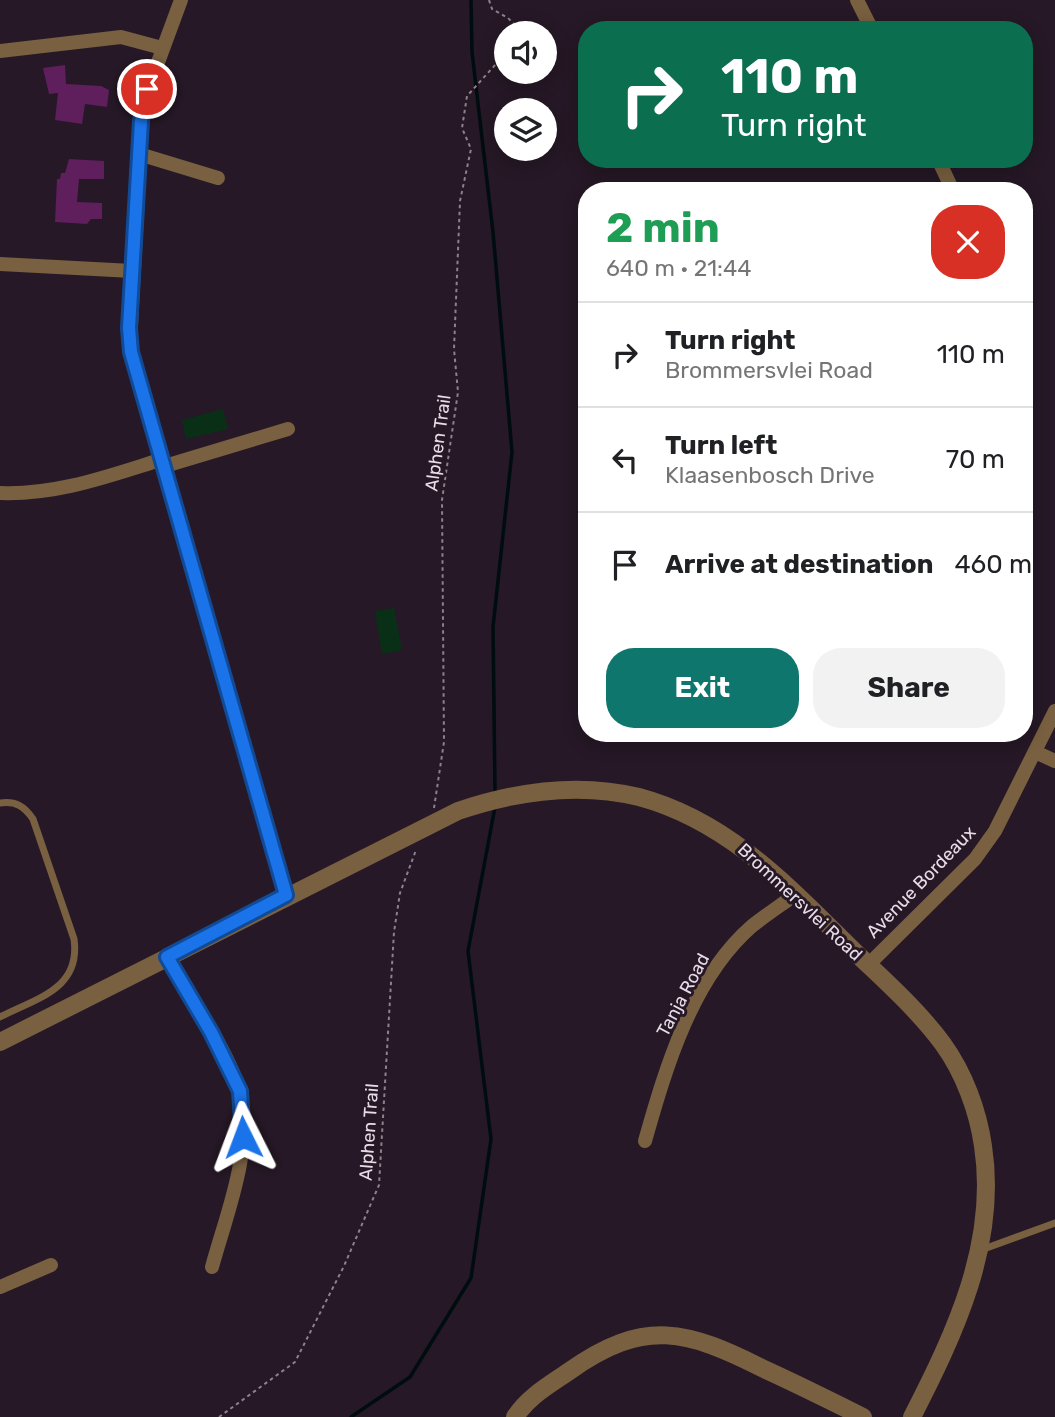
<!DOCTYPE html>
<meta charset="utf-8">
<style>
body{margin:0;font-family:Rubik,sans-serif;background:#f2f2f2;color:#202124;height:100vh;display:flex;flex-direction:column;font-size:26px;white-space:nowrap}
*{box-sizing:border-box;margin:0}
p{font-size:23px;color:#757577}
.icon{flex:none;width:38px;height:38px;fill:none;stroke:currentColor;stroke-width:2;stroke-linecap:round;stroke-linejoin:round}
.map{position:relative;flex:1;overflow:hidden}
.drawer{position:absolute;left:578px;top:182px;width:455px;height:560px;display:flex;flex-direction:column;background:#fff;border-radius:28px;box-shadow:0 4px 18px #0003}
.drawer>*{flex:none}
.guide{position:absolute;left:578px;top:21px;width:455px;height:147px;border-radius:28px;box-shadow:0 4px 18px #0003;background:#0b6e4f;color:#fff;overflow:hidden}
.fabs{position:absolute;left:494px;top:21px;display:grid;gap:14px}
.fabs a{display:grid;place-items:center;width:63px;height:63px;border-radius:50%;background:#fff;box-shadow:0 4px 18px #0003;font-size:35px}
.pin{position:absolute;display:grid;place-items:center;width:60px;height:60px;color:#fff;margin:-30px;border:4px solid #fff;border-radius:50%;box-shadow:0 2px 7px #0007}
.me{position:absolute;width:77px;margin:-38px;rotate:357deg;stroke-linejoin:round;filter:drop-shadow(0 0 5px #0008)}
.turn{display:flex;align-items:center;gap:24px;height:147px;padding:0 28px;font-size:32px}
.turn .icon{width:91px;height:91px;stroke-width:2.5}
.turn b{display:block;font-size:49px;line-height:60px}
.round{display:grid;place-items:center;flex:none;width:74px;height:74px;border-radius:28px;background:#f2f2f2}
.overview{display:flex;align-items:center;justify-content:space-between;height:119px;padding:0 28px}
h1{font-size:42px;font-weight:700;line-height:52px;color:#1e9e55}
.primary-button{display:flex;gap:14px;margin-top:auto;padding:14px 28px}
.primary-button a{flex:1;height:80px;border-radius:28px;background:#0f766e;color:#fff;font-size:28px;font-weight:700;line-height:80px;text-align:center}
.primary-button a+a{background:#f2f2f2;color:#202124}
ul{padding:0;list-style:none}
li{display:flex;align-items:center;gap:21px;height:105px;padding:0 28px;border-top:2px solid #e0e0e0}
li div{flex:1}
li b{display:block;font-size:26px}
li em{font-style:normal}
.map>svg:first-child{display:block}
.green{fill:#093017}
.lines{fill:none;stroke-linecap:round;stroke-linejoin:round}
.stream{stroke:#000d10;stroke-width:3.5}
.building{fill:#5f1e5c}
.path{stroke:#8d818d;stroke-width:2;stroke-dasharray:3.5 3.5;stroke-linecap:butt}
.service{stroke:#786040;stroke-width:7}
.minor{stroke:#786040;stroke-width:14}
.tertiary{stroke:#786040;stroke-width:18}
.route-casing{stroke:#114b97;stroke-width:18}
.route{stroke:#1a73e8;stroke-width:12}
.labels{text-anchor:middle;dominant-baseline:central;stroke-width:6;stroke-linejoin:round;paint-order:stroke}
.street-label{font-size:18px;fill:#e7dde7;stroke:#261826}
</style>
<div class="map">
<svg width="1055" height="1417" viewBox="0 0 1055 1417">
<rect width="100%" height="100%" fill="#261826"/>
<!-- green -->
<g class="green">
<polygon points="223,409 228,429 186,439 182,420"/>
<polygon points="394,608 402,650 382,654 375,611"/>
</g>
<g class="lines">
<!-- stream -->
<g class="stream">
<polyline points="471,0 472,52 493,232 512,452 493,627 495,791"/>
<polyline points="351,1417 410,1377 471,1278 491,1139 468,951 495,807"/>
</g>
</g>
<!-- building -->
<g class="building">
<polygon points="65,65 66,84 101,86 109,90 107,107 85,104 82,124 55,120 58,93 49,94 43,68"/>
<polygon points="69,159 104,161 104,179 79,179 77,202 102,203 102,219 91,219 87,224 55,222 57,179 60,179 61,173 65,173"/>
</g>
<g class="lines">
<!-- path -->
<g class="path">
<polyline points="489,0 492,9 508,18 523,33"/>
<polyline points="434,808 444,742 442,500 458,392 454,349 460,201 471,149 462,128 467,96 506,53"/>
<polyline points="219,1417 295,1362 344,1266 379,1185 394,932 400,893 416,850"/>
</g>
<!-- service -->
<g class="service">
<path d="M0 803C16 801 24 806 33 819L74 939C81 989 37 998 0 1017"/>
<polyline points="981,1250 1055,1223"/>
</g>
<!-- minor -->
<g class="minor">
<polyline points="181,0 143,103 130,344 286,895"/>
<polyline points="857,0 872,30"/>
<polyline points="0,51 121,37 162,48"/>
<polyline points="139,154 218,178"/>
<polyline points="938,159 953,191"/>
<polyline points="0,264 132,271"/>
<polyline points="165,466 288,429"/>
<path d="M0 493C58 495 108 476 163 459"/>
<polyline points="1035,752 1055,761"/>
<path d="M167 957C187 992 232 1056 240 1094 253 1151 227 1212 212 1267"/>
<polyline points="868,965 975,859 995,831 1055,711"/>
<path d="M645 1141C666 1067 692 978 752 926 766 915 781 905 796 894"/>
<polyline points="0,1287 51,1265"/>
</g>
<!-- tertiary -->
<g class="tertiary">
<path d="M0 1042 458 811C517 791 578 782 639 797 729 821 791 889 855 952 885 981 918 1010 943 1044 964 1073 978 1111 983 1146 998 1243 955 1333 912 1417"/>
<path d="M515 1417C528 1397 549 1385 568 1372 645 1317 687 1330 766 1370 799 1385 831 1401 863 1417"/>
</g>
</g>
<g class="lines">
<!-- route casing -->
<g class="route-casing">
<polyline id="route" points="147,89 141,121 129,328 131,352 286,895 167,957 211,1032 240,1091 243,1137"/>
</g>
<!-- route -->
<use href="#route" class="route"/>
</g>
<g class="labels">
<!-- street labels -->
<g class="street-label">
<text transform="translate(438 443) rotate(-82)">Alphen Trail</text>
<text transform="translate(921 882) rotate(-46)">Avenue Bordeaux</text>
<text transform="translate(800 902) rotate(43)">Brommersvlei Road</text>
<text transform="translate(683 995) rotate(-62)">Tanja Road</text>
<text transform="translate(369 1132) rotate(-86)">Alphen Trail</text>
</g>
</g>
</svg>
<div class="fabs">
<a><svg class="icon" aria-label="sound" viewBox="0 0 24 24"><path d="M4 9h4l5-4v14l-5-4H4zM17 9q2 3 0 6"/></svg></a>
<a><svg class="icon" aria-label="layers" viewBox="0 0 24 24"><path d="M12 4l9 5-9 5-9-5zM3 14l9 5 9-5"/></svg></a>
</div>
<div class="pin" style="left:147px;top:89px;background:#d93025"><svg class="icon" aria-label="arrive" viewBox="0 0 24 24"><path d="M6 21V4h12l-3 4 3 4H6"/></svg></div>
<svg class="me" style="left:243px;top:1137px" viewBox="-20 -20 40 40"><path d="M0-17L14 15 0 8-14 15z" fill="#1a73e8" stroke="#fff" stroke-width="4"/></svg>
<div class="guide">
<div class="turn"><svg class="icon" aria-label="right" viewBox="0 0 24 24"><path d="M7 20v-9h11M14 6l5 5-5 5"/></svg><div><b>110 m</b>Turn right</div></div>
</div>
<section class="drawer">
<div class="overview"><div><h1>2 min</h1><p>640 m · 21:44</p></div><a class="round" style="background:#d93025;color:#fff"><svg class="icon" aria-label="close" viewBox="0 0 24 24"><path d="M6 6l12 12M18 6L6 18"/></svg></a></div>
<ul>
<li><svg class="icon" aria-label="right" viewBox="0 0 24 24"><path d="M7 20v-9h11M14 6l5 5-5 5"/></svg><div><b>Turn right</b><p>Brommersvlei Road</p></div><em>110 m</em></li>
<li><svg class="icon" aria-label="left" viewBox="0 0 24 24"><path d="M17 20v-9H6M10 6l-5 5 5 5"/></svg><div><b>Turn left</b><p>Klaasenbosch Drive</p></div><em>70 m</em></li>
<li><svg class="icon" aria-label="arrive" viewBox="0 0 24 24"><path d="M6 21V4h12l-3 4 3 4H6"/></svg><div><b>Arrive at destination</b></div><em>460 m</em></li>
</ul>
<div class="primary-button"><a>Exit</a><a>Share</a></div>
</section>
</div>
